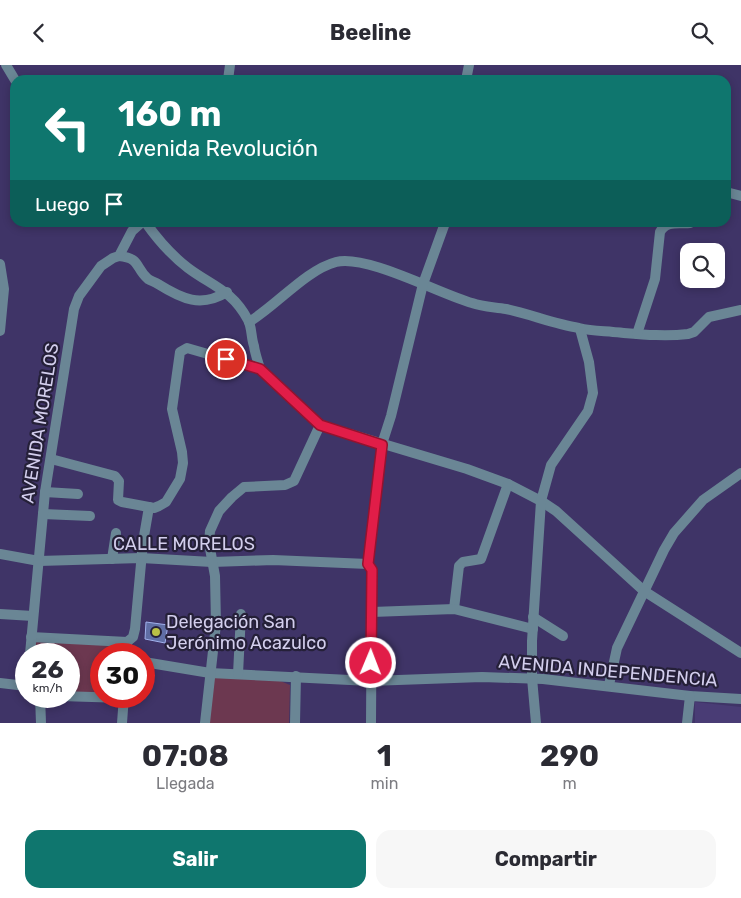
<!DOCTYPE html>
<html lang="es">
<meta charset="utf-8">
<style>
body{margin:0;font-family:Rubik,sans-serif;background:#f7f7f7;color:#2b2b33;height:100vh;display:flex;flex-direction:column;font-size:19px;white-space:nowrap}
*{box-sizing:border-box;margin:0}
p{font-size:16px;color:#7c7c81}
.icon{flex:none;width:28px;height:28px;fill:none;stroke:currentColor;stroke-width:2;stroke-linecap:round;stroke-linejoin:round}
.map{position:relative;height:658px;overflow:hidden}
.panel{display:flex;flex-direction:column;background:#fff;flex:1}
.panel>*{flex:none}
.top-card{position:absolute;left:10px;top:10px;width:721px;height:152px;border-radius:15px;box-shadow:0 2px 8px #0003;background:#0f766e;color:#fff;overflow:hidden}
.tools{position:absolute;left:680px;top:178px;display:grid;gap:10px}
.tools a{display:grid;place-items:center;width:45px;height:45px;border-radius:10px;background:#fff;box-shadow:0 2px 8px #0003;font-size:25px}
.speed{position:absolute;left:15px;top:578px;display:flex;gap:10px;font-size:25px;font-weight:700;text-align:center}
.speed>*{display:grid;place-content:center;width:65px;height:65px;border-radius:50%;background:#fff;box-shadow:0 2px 8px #0003;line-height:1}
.speed small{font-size:12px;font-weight:400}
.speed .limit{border:8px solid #d22;background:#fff;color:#111}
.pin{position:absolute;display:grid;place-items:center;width:42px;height:42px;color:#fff;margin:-21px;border:2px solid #fff;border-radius:50%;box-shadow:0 1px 5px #0007}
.me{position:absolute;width:55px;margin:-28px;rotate:1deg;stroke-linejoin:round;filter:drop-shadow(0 0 4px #0008)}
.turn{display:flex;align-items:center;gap:18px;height:105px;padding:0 25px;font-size:22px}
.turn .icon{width:65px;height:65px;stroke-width:2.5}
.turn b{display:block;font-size:35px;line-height:42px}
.then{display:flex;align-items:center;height:48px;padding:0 25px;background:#0003;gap:10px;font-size:19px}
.eta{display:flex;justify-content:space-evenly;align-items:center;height:85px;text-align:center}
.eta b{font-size:30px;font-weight:700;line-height:35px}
.action{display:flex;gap:10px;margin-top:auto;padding:10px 25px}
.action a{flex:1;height:58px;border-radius:15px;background:#0f766e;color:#fff;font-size:20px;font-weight:700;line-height:58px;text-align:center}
.action a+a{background:#f7f7f7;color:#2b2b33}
header{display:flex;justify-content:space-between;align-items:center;height:65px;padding:0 25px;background:#fff;font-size:22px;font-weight:700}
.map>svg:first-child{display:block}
.built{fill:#493c75}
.green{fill:#6c3850}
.building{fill:#606ea5;stroke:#a1b1ec}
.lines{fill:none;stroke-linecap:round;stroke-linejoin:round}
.street{stroke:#6a8695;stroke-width:10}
.route-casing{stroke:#92132f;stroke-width:12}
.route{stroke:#e11d48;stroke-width:9}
.poi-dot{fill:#bac045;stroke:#252038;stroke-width:2}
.labels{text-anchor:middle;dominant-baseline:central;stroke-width:4.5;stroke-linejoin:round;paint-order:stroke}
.street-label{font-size:18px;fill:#d3ceed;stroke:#252038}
.poi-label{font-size:18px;fill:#d3ceed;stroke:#252038;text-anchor:start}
</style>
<header><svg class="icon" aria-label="back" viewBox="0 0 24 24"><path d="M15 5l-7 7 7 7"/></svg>Beeline<svg class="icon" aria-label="search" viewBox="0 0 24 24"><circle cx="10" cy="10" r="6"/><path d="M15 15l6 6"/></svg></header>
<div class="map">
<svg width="741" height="658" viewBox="0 0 741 658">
<rect width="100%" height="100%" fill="#3f3467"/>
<!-- built -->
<polygon class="built" points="695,637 741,642 741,658 695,658"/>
<!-- green -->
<g class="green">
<polygon points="32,577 124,579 124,589 101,589 101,630 69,630 69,589 32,589"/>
<polygon points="211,611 273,613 290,620 289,658 208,658"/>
</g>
<!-- building -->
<polygon class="building" points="146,557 168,560 165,578 145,574"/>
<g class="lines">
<!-- street -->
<g class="street">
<polyline points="6,0 15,15"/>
<polyline points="228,15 230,0"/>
<polyline points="466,15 469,0"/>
<polyline points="726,127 741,131"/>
<path d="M146 158C158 175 171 190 188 203 212 221 232 225 248 255 252 262 251 273 254 281 255 289 258 296 260 304"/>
<path d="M119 191C141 193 135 203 148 214 151 216 155 217 158 219 182 234 201 243 227 227"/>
<polyline points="0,199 4,224 0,266"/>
<path d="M249 257C277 240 306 205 336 197 366 189 440 229 472 238 483 242 495 242 506 244 530 249 554 259 579 263 590 266 602 266 613 267 638 269 663 272 688 269L694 267 709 252 741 245"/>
<path d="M637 269 655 214 660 167C666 155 679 159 690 158"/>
<polyline points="51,394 115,411 119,416 118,435 122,437 154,443 159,441 166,437 180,414 183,398 182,387 172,344 180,287 187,283 260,304 320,360 467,404 508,419 541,436 556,446 644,526 741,588"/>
<polyline points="45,427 78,429"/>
<polyline points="43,449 90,451"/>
<polyline points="0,489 39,496 141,493 212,497 273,495 368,499"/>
<polyline points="112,494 116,468"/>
<polyline points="454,544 459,501 463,497 481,494 508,419"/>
<polyline points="372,547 454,544 533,564"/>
<polyline points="0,549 33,551"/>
<polyline points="533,552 563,571"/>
<polyline points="31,572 127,577"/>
<polyline points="30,589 45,427 74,244 79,231 101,201 113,193 119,191 132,166 141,158"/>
<polyline points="127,589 127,577 133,572 135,564 143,477 149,442"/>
<polyline points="144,597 210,608 370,616 482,612 543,614 690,631 741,634"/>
<polyline points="238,609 241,549"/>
<polyline points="0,618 26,621"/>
<polyline points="609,620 617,583 664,485 674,468 703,435 741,408"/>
<polyline points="40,631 41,658"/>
<polyline points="60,631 124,633"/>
<polyline points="122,658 124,631"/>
<polyline points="205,658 216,559 215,511 209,478 210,466 219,446 232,432 244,422 285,420 294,416 320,360"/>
<polyline points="295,658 296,611"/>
<polyline points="371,658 372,505 368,499 382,379 391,351 423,219 445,158"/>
<polyline points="536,658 532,613 532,576 541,436 551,400 588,346 593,328 589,297 580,264"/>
<polyline points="687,658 690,631"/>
</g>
</g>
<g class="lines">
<!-- route casing -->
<g class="route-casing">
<polyline id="route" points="226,294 260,304 320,360 382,380 368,499 372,505 371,598"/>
</g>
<!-- route -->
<use href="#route" class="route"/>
</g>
<!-- markers -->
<circle class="poi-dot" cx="156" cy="567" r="5"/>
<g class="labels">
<!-- street labels -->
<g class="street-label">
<text transform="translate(40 358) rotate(-81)">AVENIDA MORELOS</text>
<text x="184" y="479">CALLE MORELOS</text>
<text transform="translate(608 606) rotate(5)">AVENIDA INDEPENDENCIA</text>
</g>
<!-- poi labels -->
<g class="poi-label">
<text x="166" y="557">Delegación San<tspan x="166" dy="21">Jerónimo Acazulco</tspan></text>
</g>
</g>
</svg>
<div class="tools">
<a><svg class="icon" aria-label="search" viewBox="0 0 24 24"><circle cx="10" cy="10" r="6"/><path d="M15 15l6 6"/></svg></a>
</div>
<div class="speed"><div>26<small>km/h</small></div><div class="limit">30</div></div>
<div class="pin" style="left:226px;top:294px;background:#d93025"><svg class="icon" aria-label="arrive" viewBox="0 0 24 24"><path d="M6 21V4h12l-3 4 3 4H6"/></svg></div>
<svg class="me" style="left:371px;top:598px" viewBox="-20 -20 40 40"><circle r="17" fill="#e11d48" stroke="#fff" stroke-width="3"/><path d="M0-11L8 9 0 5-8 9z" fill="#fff"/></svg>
<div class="top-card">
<div class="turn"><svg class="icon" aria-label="left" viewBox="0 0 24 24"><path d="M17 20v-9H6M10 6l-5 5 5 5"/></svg><div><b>160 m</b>Avenida Revolución</div></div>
<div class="then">Luego<svg class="icon" aria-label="arrive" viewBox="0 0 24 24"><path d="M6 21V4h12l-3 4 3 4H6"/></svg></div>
</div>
</div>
<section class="panel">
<div class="eta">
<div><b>07:08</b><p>Llegada</p></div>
<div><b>1</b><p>min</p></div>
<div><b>290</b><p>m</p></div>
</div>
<div class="action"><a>Salir</a><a>Compartir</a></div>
</section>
